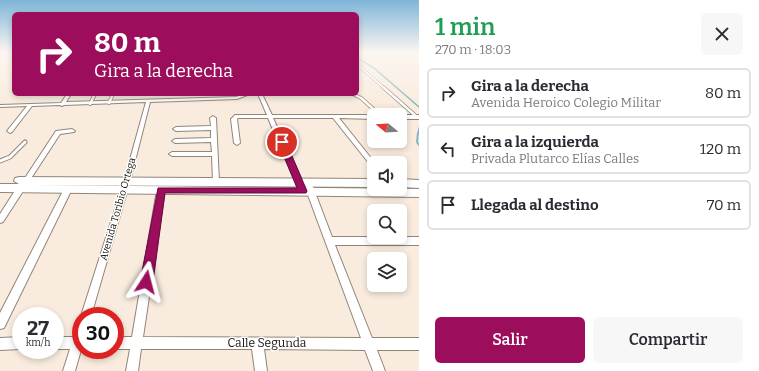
<!DOCTYPE html>
<html lang="es">
<meta charset="utf-8">
<style>
body{margin:0;font-family:Bitter,serif;background:#f7f7f7;color:#2b2b33;height:100vh;display:flex;flex-direction:column;font-size:15px;white-space:nowrap}
*{box-sizing:border-box;margin:0}
p{font-size:13px;color:#7c7c81}
.icon{flex:none;width:22px;height:22px;fill:none;stroke:currentColor;stroke-width:2;stroke-linecap:round;stroke-linejoin:round}
.map{position:relative;flex:1;overflow:hidden}
.details{display:flex;flex-direction:column;background:#fff;width:340px}
.details>*{flex:none}
.banner{position:absolute;left:12px;top:12px;width:347px;height:84px;border-radius:6px;box-shadow:0 2px 6px #0003;background:#9c0e5c;color:#fff;overflow:hidden}
.needle{width:26px;rotate:288deg}
.controls{position:absolute;left:367px;top:108px;display:grid;gap:8px}
.controls a{display:grid;place-items:center;width:40px;height:40px;border-radius:6px;background:#fff;box-shadow:0 2px 6px #0003;font-size:20px}
.speed{position:absolute;left:12px;top:307px;display:flex;gap:8px;font-size:20px;font-weight:700;text-align:center}
.speed>*{display:grid;place-content:center;width:52px;height:52px;border-radius:50%;background:#fff;box-shadow:0 2px 6px #0003;line-height:1}
.speed small{font-size:10px;font-weight:400}
.speed .limit{border:6px solid #d22;background:#fff;color:#111}
.pin{position:absolute;display:grid;place-items:center;width:34px;height:34px;color:#fff;margin:-17px;border:2px solid #fff;border-radius:50%;box-shadow:0 1px 4px #0007}
.me{position:absolute;width:44px;margin:-22px;rotate:9deg;stroke-linejoin:round;filter:drop-shadow(0 0 3px #0008)}
.turn{display:flex;align-items:center;gap:14px;height:84px;padding:0 16px;font-size:18px}
.turn .icon{width:52px;height:52px;stroke-width:2.5}
.turn b{display:block;font-size:28px;line-height:34px}
.round{display:grid;place-items:center;flex:none;width:42px;height:42px;border-radius:6px;background:#f7f7f7}
.headline{display:flex;align-items:center;justify-content:space-between;height:68px;padding:0 16px}
h1{font-size:24px;font-weight:600;line-height:30px;color:#1e9e55}
.button{display:flex;gap:8px;margin-top:auto;padding:8px 16px}
.button a{flex:1;height:46px;border-radius:6px;background:#9c0e5c;color:#fff;font-size:16px;font-weight:600;line-height:46px;text-align:center}
.button a+a{background:#f7f7f7;color:#2b2b33}
ul{padding:0;list-style:none}
li{display:flex;align-items:center;gap:12px;height:50px;margin:0 8px 6px;padding:0 8px;border:2px solid #e1e1e2;border-radius:6px}
li div{flex:1}
li b{display:block;font-size:15px}
li em{font-style:normal}
main{display:flex;flex:1;min-height:0}
.map>svg:first-child{display:block}
.lines{fill:none;stroke-linecap:round;stroke-linejoin:round}
.stream-far1{stroke:#80b7c2;stroke-width:1.5}
.stream{stroke:#80b7c2;stroke-width:2}
.lane-far2-casing{stroke:#918578;stroke-width:3}
.lane-far1-casing{stroke:#918578;stroke-width:4}
.lane-casing{stroke:#918578;stroke-width:5}
.street-casing{stroke:#918578;stroke-width:2}
.primary-casing{stroke:#918578;stroke-width:2}
.lane-far2{stroke:#fff;stroke-width:2}
.lane-far1{stroke:#fff;stroke-width:2.5}
.lane{stroke:#fff;stroke-width:3}
.street{fill:#fff;fill-rule:evenodd}
.primary{fill:#fff;fill-rule:evenodd}
.route{fill:#9c0e5c;stroke:#65093c}
.labels{text-anchor:middle;dominant-baseline:central;stroke-width:3;stroke-linejoin:round;paint-order:stroke}
.street-label{font-size:10px;fill:#17120d;stroke:#fff}
.near-street-label{font-size:12px;fill:#17120d;stroke:#fff}
</style>
<main>
<div class="map">
<svg width="419" height="371" viewBox="0 0 419 371">
<rect width="100%" height="100%" fill="#f9ecde"/>
<g class="lines">
<!-- stream-far1 -->
<g class="stream-far1">
<polyline points="357,58 374,68 419,107"/>
<polyline points="418,134 419,128"/>
</g>
<!-- stream -->
<polyline class="stream" points="418,133 417,142 419,145"/>
<!-- lane-far2 casing -->
<g class="lane-far2-casing">
<polyline id="lane-far2" points="357,64 384,88"/>
</g>
<!-- lane-far1 casing -->
<g class="lane-far1-casing">
<g id="lane-far1">
<polyline points="383,87 417,117"/>
<polyline points="353,94 361,98 380,115"/>
<polyline points="109,103 113,94"/>
<polyline points="90,104 95,94"/>
</g>
</g>
<!-- lane casing -->
<g class="lane-casing">
<polyline id="lane" points="0,161 10,157 25,142"/>
</g>
<!-- street casing -->
<g class="street-casing">
<g id="street">
<polygon points="67,94 71,94 66,102 236,97 244,94 250,94 237,99 150,102 130,181 91,316 81,316 124,181 146,102 64,105 62,106 60,105 32,106 12,132 10,133 7,131 27,106 0,107 0,105 61,103"/>
<polygon points="258,94 262,94 272,115 374,115 374,119 339,118 375,163 374,163 374,168 372,167 333,118 273,118 307,191 303,193 300,193 268,118 238,118 237,119 240,143 237,145 234,143 231,119 235,115 267,115"/>
<rect x="400" y="115" width="19" height="4"/>
<polygon points="213,116 216,118 219,182 216,184 213,182 212,156 172,156 169,154 172,152 212,152 211,142 175,143 172,141 175,139 211,138 211,130 176,131 173,129 176,127 211,126 210,118"/>
<polygon points="72,129 75,131 74,132 60,134 28,183 24,183 23,181 56,131"/>
<polygon points="307,185 311,185 313,187 332,237 419,237 419,245 335,245 372,338 419,338 419,350 377,350 385,371 373,371 365,350 264,349 267,371 255,371 252,349 141,349 138,371 126,371 130,349 115,349 115,337 132,337 157,190 161,188 165,190 143,337 361,338 305,187"/>
<polygon points="18,186 24,186 25,188 3,222 0,223 0,214"/>
<polygon points="65,187 71,187 72,189 4,328 0,329 0,313"/>
<polygon points="81,327 81,350 75,371 63,371 70,349 55,349 55,337 74,337 77,329"/>
<polygon points="21,337 21,349 0,350 0,338"/>
</g>
</g>
<!-- primary casing -->
<g class="primary-casing">
<g id="primary">
<polygon points="19,177 374,179 374,187 33,185 419,189 419,197 0,192 0,184 19,184 14,181 15,178"/>
<polygon points="400,179 419,180 419,188 400,187"/>
</g>
</g>
<!-- lane-far2 -->
<use href="#lane-far2" class="lane-far2"/>
<!-- lane-far1 -->
<use href="#lane-far1" class="lane-far1"/>
<!-- lane -->
<use href="#lane" class="lane"/>
<!-- street -->
<use href="#street" class="street"/>
<!-- primary -->
<use href="#primary" class="primary"/>
</g>
<!-- sky -->
<linearGradient id="sky" x2="0" y2="1"><stop stop-color="#7eb5d9"/><stop offset="0.5" stop-color="#fcf6f0"/><stop offset="1" stop-color="#fcf6f0" stop-opacity="0"/></linearGradient>
<rect width="419" height="105" fill="url(#sky)"/>
<!-- route -->
<polygon class="route" points="282,140 286,142 307,191 306,193 165,193 153,282 151,286 146,287 142,286 140,282 158,188 297,188 278,142"/>
<g class="labels">
<!-- street labels -->
<g class="street-label">
<text transform="translate(118 209) rotate(-74)">Avenida Toribio Ortega</text>
</g>
<!-- near-street labels -->
<g class="near-street-label">
<text x="267" y="343">Calle Segunda</text>
</g>
</g>
</svg>
<div class="controls">
<a><svg class="needle" viewBox="-14 -14 28 28"><path d="M0-13l5 13h-10z" fill="#e53935"/><path d="M0 13l5-13h-10z" fill="#7c7c81"/></svg></a>
<a><svg class="icon" aria-label="sound" viewBox="0 0 24 24"><path d="M4 9h4l5-4v14l-5-4H4zM17 9q2 3 0 6"/></svg></a>
<a><svg class="icon" aria-label="search" viewBox="0 0 24 24"><circle cx="10" cy="10" r="6"/><path d="M15 15l6 6"/></svg></a>
<a><svg class="icon" aria-label="layers" viewBox="0 0 24 24"><path d="M12 4l9 5-9 5-9-5zM3 14l9 5 9-5"/></svg></a>
</div>
<div class="speed"><div>27<small>km/h</small></div><div class="limit">30</div></div>
<div class="pin" style="left:282px;top:142px;background:#d93025"><svg class="icon" aria-label="arrive" viewBox="0 0 24 24"><path d="M6 21V4h12l-3 4 3 4H6"/></svg></div>
<svg class="me" style="left:146px;top:282px" viewBox="-20 -20 40 40"><path d="M0-17L14 15 0 8-14 15z" fill="#9c0e5c" stroke="#fff" stroke-width="4"/></svg>
<div class="banner">
<div class="turn"><svg class="icon" aria-label="right" viewBox="0 0 24 24"><path d="M7 20v-9h11M14 6l5 5-5 5"/></svg><div><b>80 m</b>Gira a la derecha</div></div>
</div>
</div>
<section class="details">
<div class="headline"><div><h1>1 min</h1><p>270 m · 18:03</p></div><a class="round"><svg class="icon" aria-label="close" viewBox="0 0 24 24"><path d="M6 6l12 12M18 6L6 18"/></svg></a></div>
<ul>
<li><svg class="icon" aria-label="right" viewBox="0 0 24 24"><path d="M7 20v-9h11M14 6l5 5-5 5"/></svg><div><b>Gira a la derecha</b><p>Avenida Heroico Colegio Militar</p></div><em>80 m</em></li>
<li><svg class="icon" aria-label="left" viewBox="0 0 24 24"><path d="M17 20v-9H6M10 6l-5 5 5 5"/></svg><div><b>Gira a la izquierda</b><p>Privada Plutarco Elías Calles</p></div><em>120 m</em></li>
<li><svg class="icon" aria-label="arrive" viewBox="0 0 24 24"><path d="M6 21V4h12l-3 4 3 4H6"/></svg><div><b>Llegada al destino</b></div><em>70 m</em></li>
</ul>
<div class="button"><a>Salir</a><a>Compartir</a></div>
</section>
</main>
